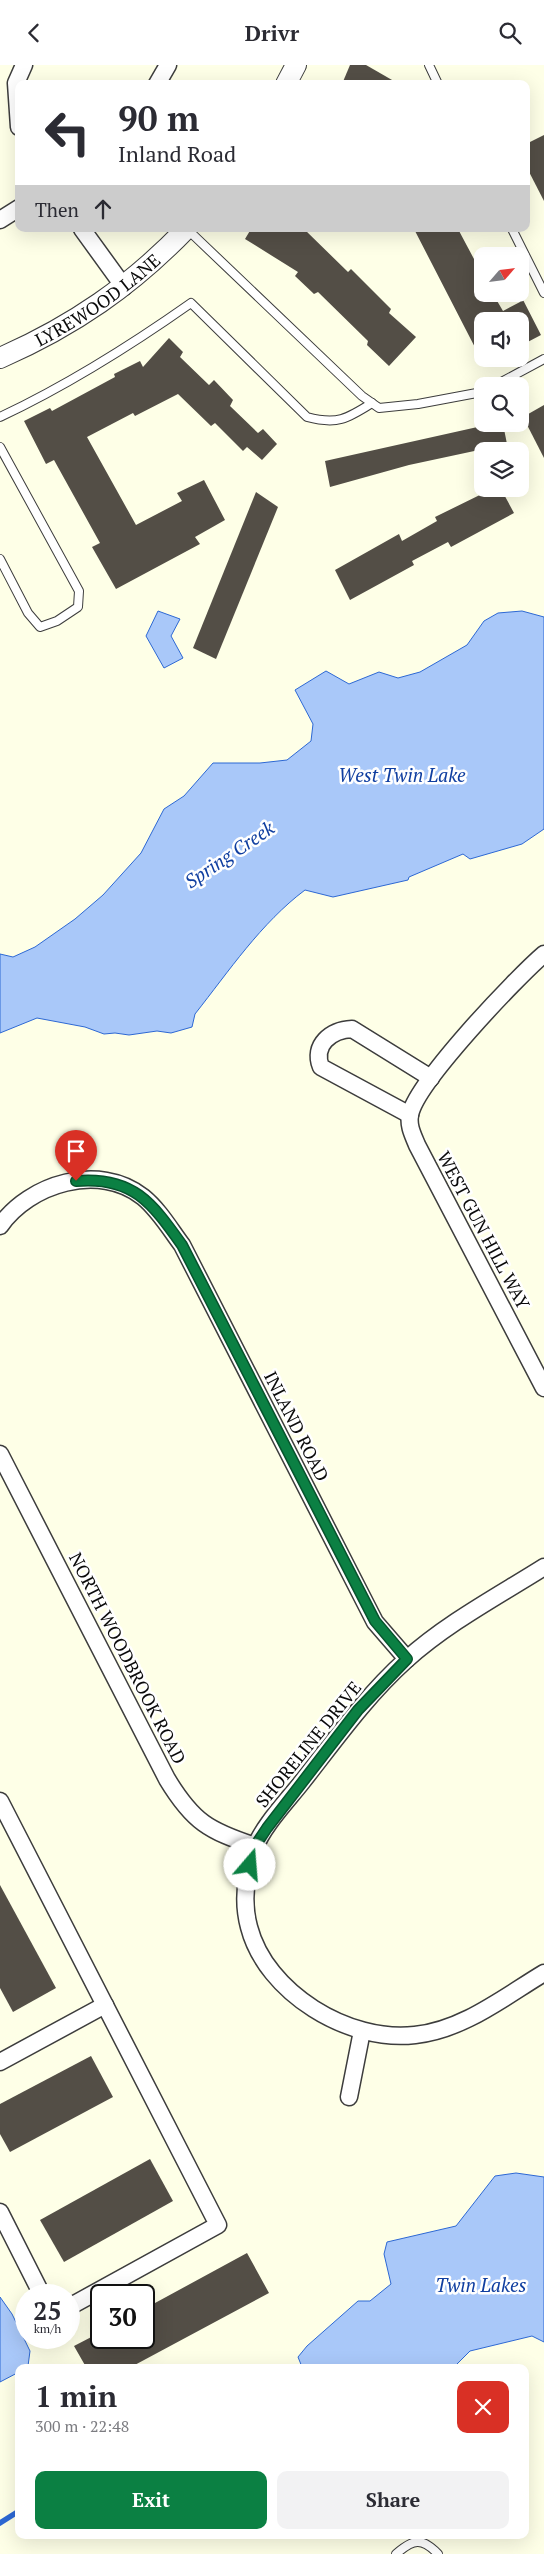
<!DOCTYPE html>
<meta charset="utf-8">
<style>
body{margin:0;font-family:"PT Serif",serif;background:#f2f2f3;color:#2b2b33;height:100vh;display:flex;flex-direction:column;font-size:19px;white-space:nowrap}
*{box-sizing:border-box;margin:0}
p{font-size:16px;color:#7c7c81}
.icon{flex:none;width:28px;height:28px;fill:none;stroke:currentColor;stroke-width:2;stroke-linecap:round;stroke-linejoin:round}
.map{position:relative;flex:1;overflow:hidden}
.panel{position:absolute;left:15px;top:2299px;width:514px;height:175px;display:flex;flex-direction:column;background:#fff;border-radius:10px;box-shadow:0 5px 20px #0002}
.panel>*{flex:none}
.top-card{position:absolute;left:15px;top:15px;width:515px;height:152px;border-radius:10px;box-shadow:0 5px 20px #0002;background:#fff;color:#2b2b33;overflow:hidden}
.needle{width:32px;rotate:62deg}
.buttons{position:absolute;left:474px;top:182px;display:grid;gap:10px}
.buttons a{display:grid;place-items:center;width:55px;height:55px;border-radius:10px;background:#fff;box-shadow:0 5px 20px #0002;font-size:25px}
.speed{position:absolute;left:15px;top:2219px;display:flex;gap:10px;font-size:25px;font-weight:700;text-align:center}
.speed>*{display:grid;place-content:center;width:65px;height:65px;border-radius:50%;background:#fff;box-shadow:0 5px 20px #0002;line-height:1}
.speed small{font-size:12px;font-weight:400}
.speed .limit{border:2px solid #111;border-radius:8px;background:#fff;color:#111}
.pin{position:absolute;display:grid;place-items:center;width:42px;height:42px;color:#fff;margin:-51px -21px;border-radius:50% 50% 50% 0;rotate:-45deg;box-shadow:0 0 5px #0007}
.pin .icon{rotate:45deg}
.me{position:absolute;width:55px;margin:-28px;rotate:18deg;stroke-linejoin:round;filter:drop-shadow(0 0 4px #0008)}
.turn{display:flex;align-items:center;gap:18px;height:105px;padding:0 20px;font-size:22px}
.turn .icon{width:65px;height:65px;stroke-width:2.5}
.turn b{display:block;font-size:35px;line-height:42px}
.then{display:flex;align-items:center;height:48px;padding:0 20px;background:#0003;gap:10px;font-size:19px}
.round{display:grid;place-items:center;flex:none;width:52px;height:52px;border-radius:10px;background:#f2f2f3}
.summary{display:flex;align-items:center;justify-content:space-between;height:85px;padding:0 20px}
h1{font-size:30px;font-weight:600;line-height:38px}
.action{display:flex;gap:10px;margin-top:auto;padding:10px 20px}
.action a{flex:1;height:58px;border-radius:10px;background:#0b8043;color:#fff;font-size:20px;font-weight:600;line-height:58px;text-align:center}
.action a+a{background:#f2f2f3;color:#2b2b33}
header{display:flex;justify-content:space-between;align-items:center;height:65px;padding:0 20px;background:#fff;font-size:22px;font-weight:600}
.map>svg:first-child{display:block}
.water{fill:#a9c8f9;stroke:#2d68d4}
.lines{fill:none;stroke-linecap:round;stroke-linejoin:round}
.stream{stroke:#2d68d4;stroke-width:5.5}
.building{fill:#534e46}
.service-casing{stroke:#3d3d3d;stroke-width:10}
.minor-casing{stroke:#3d3d3d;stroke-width:19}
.tertiary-casing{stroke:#3d3d3d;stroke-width:22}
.service{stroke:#fff;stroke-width:8}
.minor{stroke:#fff;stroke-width:16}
.tertiary{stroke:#fff;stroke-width:20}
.route-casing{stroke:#07532c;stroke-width:12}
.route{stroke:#0b8043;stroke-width:9}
.labels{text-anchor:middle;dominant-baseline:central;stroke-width:5;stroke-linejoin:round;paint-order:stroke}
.street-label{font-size:18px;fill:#0a0a0a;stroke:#fff}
.water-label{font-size:19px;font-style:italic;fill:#0f3ea0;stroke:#fff}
</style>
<header><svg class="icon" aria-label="back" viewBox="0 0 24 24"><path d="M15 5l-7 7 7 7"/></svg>Drivr<svg class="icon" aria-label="search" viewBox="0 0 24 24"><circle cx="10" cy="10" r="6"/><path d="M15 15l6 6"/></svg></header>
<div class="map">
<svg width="544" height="2489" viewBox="0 0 544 2489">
<rect width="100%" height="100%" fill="#feffe7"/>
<!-- water -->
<g class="water">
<polygon points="158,546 180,554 171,571 183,593 164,603 146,571"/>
<path d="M522 546 544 552V764L522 779 470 794 463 789 409 812 408 815 333 832 305 825C261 858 229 906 195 949L192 962 171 968 157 966 129 970 115 968 104 969 85 962 37 953 0 968V889L13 892 35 882 75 854 103 830 141 788 164 744 184 731 213 698H260L287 695 311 676 313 659 295 625 326 606 349 619 379 607 398 613 420 607 467 580 484 556 498 548Z"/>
<polygon points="516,2108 544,2112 544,2277 532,2271 470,2286 454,2302 302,2302 298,2292 307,2281 358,2236 370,2236 391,2219 384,2189 387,2177 456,2161 495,2111"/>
<polygon points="0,2232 12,2249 30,2286 28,2301 19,2302 19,2307 0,2317"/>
</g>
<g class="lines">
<!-- stream -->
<polyline class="stream" points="0,2458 19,2446"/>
</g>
<!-- building -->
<g class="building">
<polygon points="350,0 366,0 399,19 342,19"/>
<polygon points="544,70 544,136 526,101 526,79"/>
<polygon points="251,164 304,164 348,207 351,204 391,244 389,248 416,272 389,301 367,280 368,276 318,227 314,229 295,211 298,207 245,174"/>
<polygon points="414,164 458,164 482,209 482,229 493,229 503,246 520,237 520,229 541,270 520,281 520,256 482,256 482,296"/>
<polygon points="169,273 183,287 180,292 209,320 214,315 233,335 230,341 258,368 263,364 277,379 262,395 247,382 243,386 215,358 211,361 178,329 135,351 133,348 87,372 136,460 182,436 177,428 204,415 225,455 195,472 200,479 116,524 92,482 100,478 54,395 46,399 24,356 50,343 52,346 115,312 114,309 140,296 143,302"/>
<polygon points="544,340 544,393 523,352"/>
<polygon points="491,359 503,359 507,379 409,400 330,422 325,396"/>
<polygon points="492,424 501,424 514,448 451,482 448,477 412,496 414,500 350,535 335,505 399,469 402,476 437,456 435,452"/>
<polygon points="256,427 278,442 216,594 193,583"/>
<polygon points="0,1820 56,1923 13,1947 0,1923"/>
<polygon points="91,1991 113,2032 10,2087 0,2069 0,2039"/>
<polygon points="150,2094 173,2136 64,2197 40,2155"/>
<polygon points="247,2188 269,2228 131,2302 86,2302 74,2281 101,2267 101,2272 144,2272 144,2244"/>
</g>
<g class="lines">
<!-- service casing -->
<g class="service-casing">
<g id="service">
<polyline points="429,0 438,19"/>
<polyline points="187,164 362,331 379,343 418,339 482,327"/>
<polyline points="512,164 544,228"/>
<polyline points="494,321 544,294"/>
<path d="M0 352C68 320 130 281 191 238L307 352C337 360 347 354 372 338"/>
<polyline points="0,382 79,526 78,542 57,556 40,562 28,548 0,494"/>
<path d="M396 2489C413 2474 422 2472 438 2489"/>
</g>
</g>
<!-- minor casing -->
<g class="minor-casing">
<g id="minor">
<polyline points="157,19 168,0"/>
<polyline points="19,62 16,18 24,0"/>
<polyline points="0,155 19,143"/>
<polyline points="82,164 124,222"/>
<path d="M544 889C516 913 416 1018 410 1050 408 1061 413 1070 417 1080L544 1323"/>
<path d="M410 1050 321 1002C312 980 331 965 352 964L431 1013"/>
<path d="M0 1161C29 1119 99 1097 143 1132 159 1145 170 1164 182 1180L375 1557 407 1594"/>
<path d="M0 1389 167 1714C193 1757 209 1766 255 1781"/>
<path d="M544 1502C498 1531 447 1558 406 1595 366 1631 335 1675 302 1717 288 1735 262 1762 255 1783 246 1808 242 1836 249 1862 266 1928 349 1978 415 1970 463 1965 504 1932 544 1908"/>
<polyline points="0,1736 218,2160 69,2242"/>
<polyline points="0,1997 105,1940"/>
<polyline points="349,2032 362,1966"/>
<polyline points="0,2147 42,2230"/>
</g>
</g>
<!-- tertiary casing -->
<g class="tertiary-casing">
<g id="tertiary">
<polyline points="286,19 296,0"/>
<path id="s1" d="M0 293C73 261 131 221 186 164"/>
</g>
</g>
<!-- service -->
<use href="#service" class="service"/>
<!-- minor -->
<use href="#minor" class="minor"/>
<!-- tertiary -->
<use href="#tertiary" class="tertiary"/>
</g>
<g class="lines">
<!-- route casing -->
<g class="route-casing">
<path id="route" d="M76 1116C133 1111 152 1138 182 1180L375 1556 407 1594 358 1645 267 1763 255 1781 250 1800"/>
</g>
<!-- route -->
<use href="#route" class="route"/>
</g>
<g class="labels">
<!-- street labels -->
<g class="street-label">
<text stroke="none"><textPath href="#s1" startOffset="114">LYREWOOD LANE</textPath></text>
<text transform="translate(484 1165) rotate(62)">WEST GUN HILL WAY</text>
<text transform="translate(297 1361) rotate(63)">INLAND ROAD</text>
<text transform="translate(128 1593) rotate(63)">NORTH WOODBROOK ROAD</text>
<text transform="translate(308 1679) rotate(-51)">SHORELINE DRIVE</text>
</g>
<!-- water labels -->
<g class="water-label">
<text x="402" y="709">West Twin Lake</text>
<text transform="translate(229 789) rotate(-34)">Spring Creek</text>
<text x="481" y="2219">Twin Lakes</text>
</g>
</g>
</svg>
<div class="buttons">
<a><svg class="needle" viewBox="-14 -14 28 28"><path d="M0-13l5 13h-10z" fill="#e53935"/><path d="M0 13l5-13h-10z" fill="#7c7c81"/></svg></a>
<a><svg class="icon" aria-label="sound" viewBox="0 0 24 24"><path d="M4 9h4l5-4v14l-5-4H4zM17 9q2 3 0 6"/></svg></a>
<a><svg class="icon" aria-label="search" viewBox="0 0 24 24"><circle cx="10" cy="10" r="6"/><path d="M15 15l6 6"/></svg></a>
<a><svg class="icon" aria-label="layers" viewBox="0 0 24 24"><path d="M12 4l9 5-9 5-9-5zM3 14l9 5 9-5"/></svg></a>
</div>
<div class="speed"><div>25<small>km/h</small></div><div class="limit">30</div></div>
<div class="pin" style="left:76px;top:1116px;background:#d93025"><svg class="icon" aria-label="arrive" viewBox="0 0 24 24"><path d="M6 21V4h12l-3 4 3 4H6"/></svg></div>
<svg class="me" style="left:250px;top:1800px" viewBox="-20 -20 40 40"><circle r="19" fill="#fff"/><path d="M0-13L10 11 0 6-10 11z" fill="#0b8043"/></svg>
<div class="top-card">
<div class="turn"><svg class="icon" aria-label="left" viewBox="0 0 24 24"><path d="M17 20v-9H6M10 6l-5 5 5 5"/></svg><div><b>90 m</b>Inland Road</div></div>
<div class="then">Then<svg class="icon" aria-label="ahead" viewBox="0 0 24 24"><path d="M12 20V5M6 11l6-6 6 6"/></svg></div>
</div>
<section class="panel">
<div class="summary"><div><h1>1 min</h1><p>300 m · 22:48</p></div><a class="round" style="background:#d93025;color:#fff"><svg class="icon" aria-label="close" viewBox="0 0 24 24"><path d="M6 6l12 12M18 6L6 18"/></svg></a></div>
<div class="action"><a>Exit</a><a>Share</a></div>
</section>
</div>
